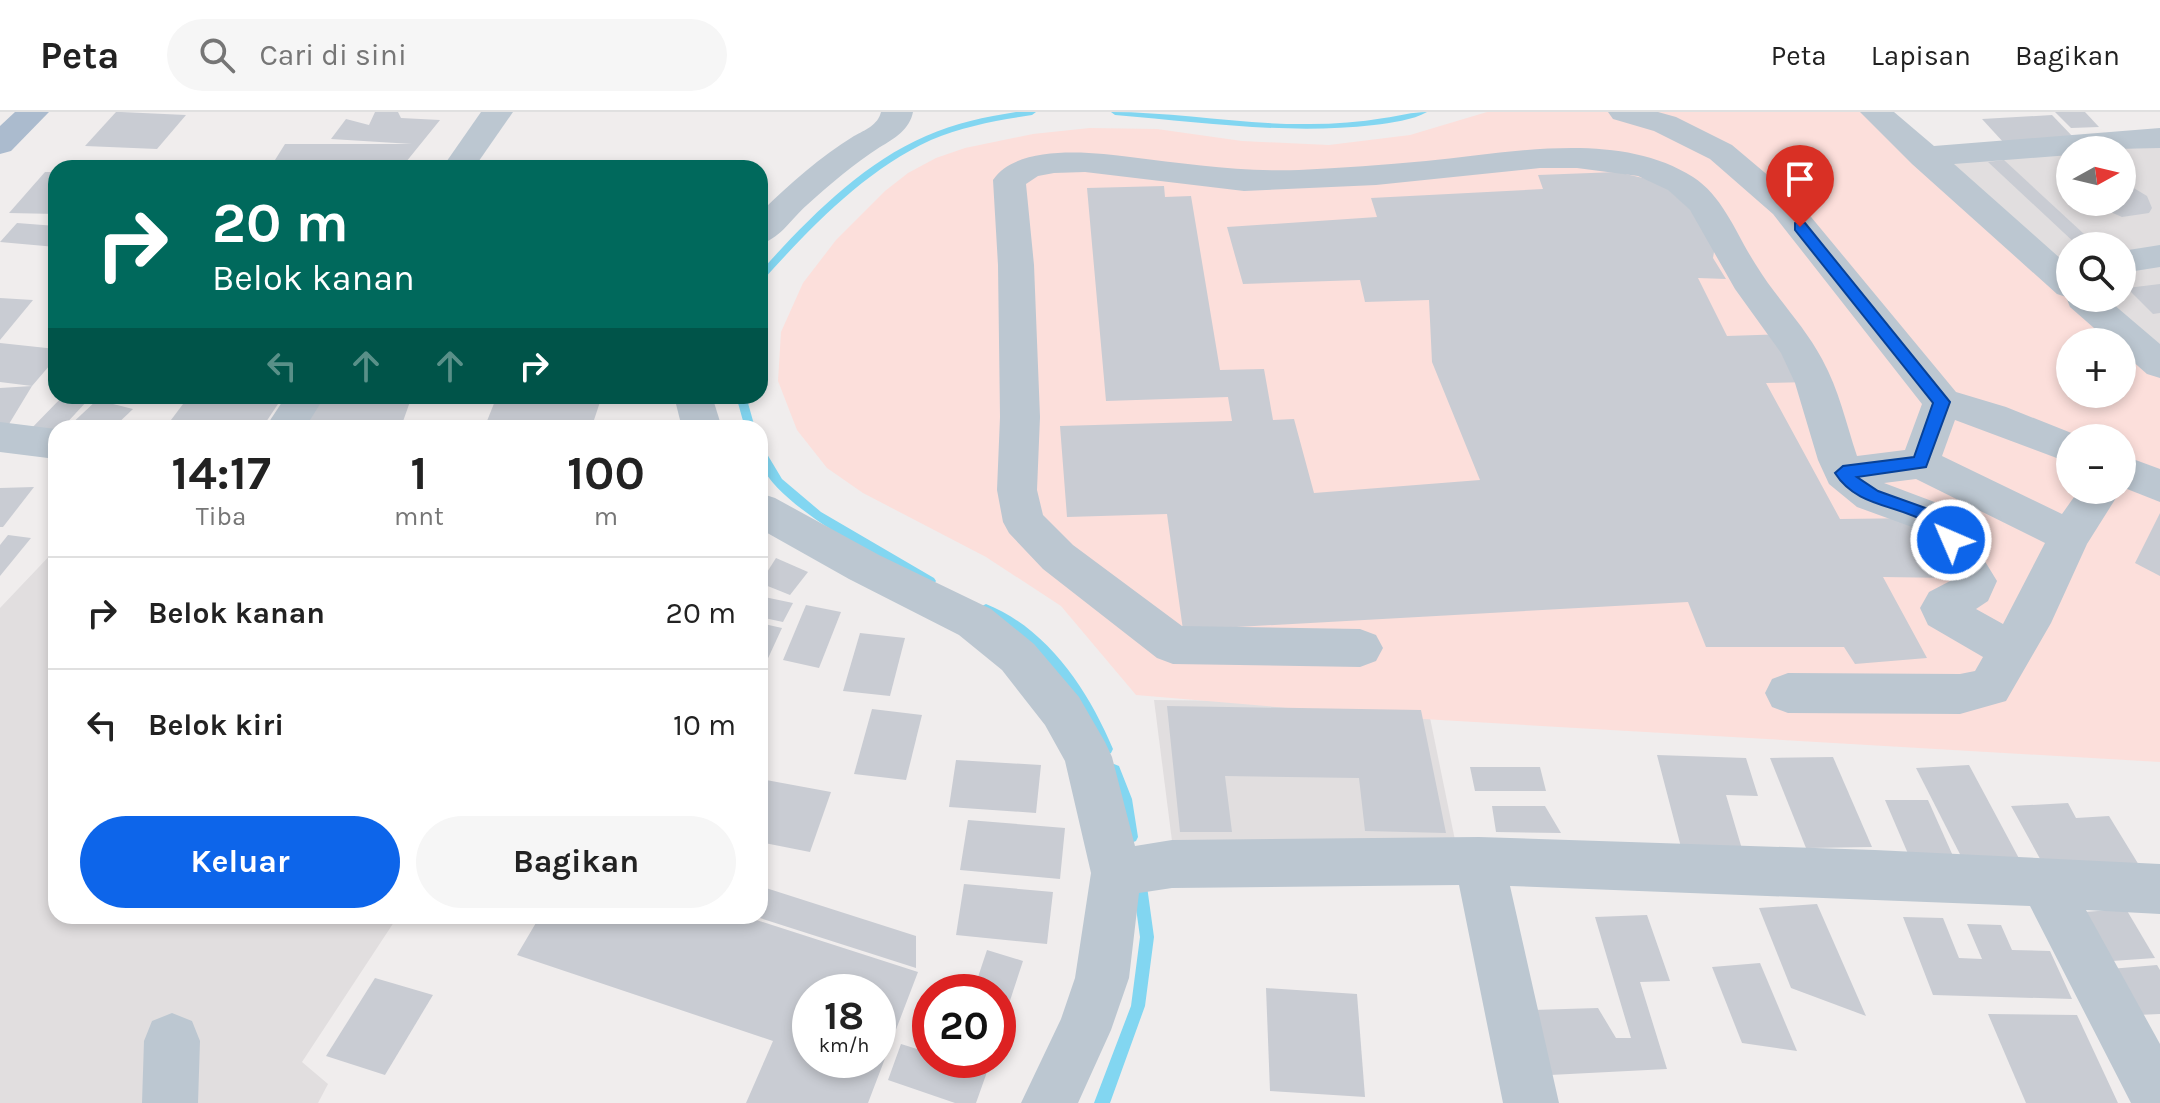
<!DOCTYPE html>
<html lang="id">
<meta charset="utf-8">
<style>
body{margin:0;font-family:Karla,sans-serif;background:#f6f6f6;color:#222;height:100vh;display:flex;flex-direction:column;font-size:30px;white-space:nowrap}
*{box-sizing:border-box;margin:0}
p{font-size:26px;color:#767676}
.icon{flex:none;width:44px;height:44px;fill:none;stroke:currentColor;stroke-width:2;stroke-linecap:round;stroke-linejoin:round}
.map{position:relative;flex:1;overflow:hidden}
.drawer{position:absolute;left:48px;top:308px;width:720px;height:504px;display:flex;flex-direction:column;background:#fff;border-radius:24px;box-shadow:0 4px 12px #0003}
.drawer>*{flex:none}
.hud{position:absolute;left:48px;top:48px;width:720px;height:244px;border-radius:24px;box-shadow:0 4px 12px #0003;background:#00695c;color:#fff;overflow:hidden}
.needle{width:52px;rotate:82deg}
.tools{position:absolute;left:2056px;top:24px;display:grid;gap:16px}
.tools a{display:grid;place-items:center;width:80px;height:80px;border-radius:50%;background:#fff;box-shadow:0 4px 12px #0003;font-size:40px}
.speed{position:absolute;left:792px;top:862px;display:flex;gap:16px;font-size:40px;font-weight:700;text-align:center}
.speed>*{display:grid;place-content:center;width:104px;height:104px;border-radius:50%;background:#fff;box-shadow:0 4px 12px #0003;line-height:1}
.speed small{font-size:20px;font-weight:400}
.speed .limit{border:12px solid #d22;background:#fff;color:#111}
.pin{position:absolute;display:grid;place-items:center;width:68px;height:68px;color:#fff;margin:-82px -34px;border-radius:50% 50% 50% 0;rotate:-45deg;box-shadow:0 0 8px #0007}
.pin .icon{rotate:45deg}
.me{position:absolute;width:88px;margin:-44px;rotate:315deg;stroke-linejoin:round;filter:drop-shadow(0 0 6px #0008)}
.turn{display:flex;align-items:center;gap:28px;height:168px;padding:0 32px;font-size:36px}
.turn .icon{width:104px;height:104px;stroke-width:2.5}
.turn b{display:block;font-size:56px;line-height:68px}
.lanes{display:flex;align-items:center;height:76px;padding:0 32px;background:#0003;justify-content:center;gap:40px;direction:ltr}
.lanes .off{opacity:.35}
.eta{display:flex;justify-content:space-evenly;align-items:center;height:136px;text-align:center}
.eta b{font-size:48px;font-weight:700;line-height:56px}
.primary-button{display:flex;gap:16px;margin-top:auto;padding:16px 32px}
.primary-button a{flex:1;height:92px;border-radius:48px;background:#0d65ea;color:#fff;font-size:32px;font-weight:700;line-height:92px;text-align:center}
.primary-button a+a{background:#f6f6f6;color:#222}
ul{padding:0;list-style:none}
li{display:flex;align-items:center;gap:24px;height:112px;padding:0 32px;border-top:2px solid #e0e0e0}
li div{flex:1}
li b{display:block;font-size:30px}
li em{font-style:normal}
header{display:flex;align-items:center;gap:48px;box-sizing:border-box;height:112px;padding:0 40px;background:#fff;border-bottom:2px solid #e0e0e0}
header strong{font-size:38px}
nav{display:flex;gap:44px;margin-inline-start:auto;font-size:28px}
.search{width:560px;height:72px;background:#f6f6f6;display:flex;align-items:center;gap:20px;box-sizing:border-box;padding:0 28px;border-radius:44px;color:#767676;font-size:30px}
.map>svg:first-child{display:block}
.education{fill:#e1dedf;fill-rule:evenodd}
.medical{fill:#fcdfdb;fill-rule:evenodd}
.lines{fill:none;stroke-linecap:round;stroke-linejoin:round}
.stream{fill:#82d6f1;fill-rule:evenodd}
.building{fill:#c9ccd3;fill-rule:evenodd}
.minor{fill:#bcc7d1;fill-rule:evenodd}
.major{fill:#abbbce;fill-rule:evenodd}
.route{fill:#0d65ea;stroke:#084298;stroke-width:2}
</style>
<header>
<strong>Peta</strong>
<div class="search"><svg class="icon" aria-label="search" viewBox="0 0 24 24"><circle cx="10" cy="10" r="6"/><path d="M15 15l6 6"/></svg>Cari di sini</div>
<nav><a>Peta</a><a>Lapisan</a><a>Bagikan</a></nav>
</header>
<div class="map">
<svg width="2160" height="991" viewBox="0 0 2160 991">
<rect width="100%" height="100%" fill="#f0eded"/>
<!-- education -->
<g class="education">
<path d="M2160 30V254L2083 186H2122V134H2070V175L1923 45ZM2070 38H2122V90H2070Z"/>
<polygon points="56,437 56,804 398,804 302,950 328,972 318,991 0,991 0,496"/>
<polygon points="1154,588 1427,591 1456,733 1172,729"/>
</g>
<!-- medical -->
<path class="medical" d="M1487 0H1876L2070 186 2160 254V650L1406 606 1136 583 1061 494 986 445 863 381 827 356 797 318 778 269 781 220 803 171 836 128 885 79 908 61 936 46 965 36 1033 22 1090 16 1157 17 1242 29 1329 33 1410 23ZM2070 230H2122V282H2070ZM2070 326H2122V378H2070Z"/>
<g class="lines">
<!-- stream -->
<g class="stream">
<path d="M1016 0H1036L1032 3C998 8 964 14 931 28 865 58 811 115 763 168L760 169V160C807 108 861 52 926 24 955 11 985 5 1016 0Z"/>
<path d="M1111 0C1177 0 1243 13 1310 12 1335 12 1360 10 1384 6 1399 4 1412 0 1427 0 1413 8 1391 11 1374 13 1287 23 1201 10 1115 3Z"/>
<polygon points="736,284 746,284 755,316 745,316"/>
<path d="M760 336 764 337 782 367 821 400 934 466 936 469 934 472H926C887 450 770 392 760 348 759 344 760 340 760 336Z"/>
<path d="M986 492C1048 517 1088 578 1113 637L1111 641 1106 643 1101 641C1072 575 1046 538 982 500L980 497 982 494Z"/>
<polygon points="1114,652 1119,654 1132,687 1138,725 1136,729 1131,731 1126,729 1124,725 1118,687 1107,658 1109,654"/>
<polygon points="1139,760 1144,762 1146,767 1154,825 1145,894 1110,991 1094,991 1131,894 1140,825 1132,767 1134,762"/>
</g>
</g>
<!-- building -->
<g class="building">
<polygon points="116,0 121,0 186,3 157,37 85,34"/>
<polygon points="375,0 398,0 401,6 440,8 406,50 421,52 418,56 270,56 285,32 412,32 331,27 346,7 369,13"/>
<polygon points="2055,0 2085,0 2099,15 2071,16"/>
<polygon points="2052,3 2075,27 2004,31 1982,7"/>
<polygon points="2004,48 2097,134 2078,134 1988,50"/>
<polygon points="45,60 56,60 56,102 9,101"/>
<polygon points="1617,60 1660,70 1717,122 1713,146 1726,167 1698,166 1727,224 1784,222 1810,270 1766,271 1840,407 1920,406 1954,466 1883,465 1927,546 1855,552 1844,535 1706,535 1688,490 1183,518 1167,402 1067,405 1060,314 1232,309 1228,285 1106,289 1087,76 1164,74 1165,85 1191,84 1220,258 1264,257 1273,308 1294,307 1314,381 1480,368 1432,250 1429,188 1365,190 1360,168 1243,172 1227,115 1377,105 1371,86 1543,77 1538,63"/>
<polygon points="2122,69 2147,84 2152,96 2149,101 2122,105 2087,90 2122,90"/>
<polygon points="17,111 56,114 56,135 0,130"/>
<polygon points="2160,172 2160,201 2153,202 2127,176"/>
<polygon points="0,186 33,188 0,228"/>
<polygon points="0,231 56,237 56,246 32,274 0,270"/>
<polygon points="32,274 9,312 0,312 0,276"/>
<polygon points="63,284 88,288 62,316 56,316 56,322 27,321"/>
<polygon points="189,284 197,284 280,289 262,316 168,312"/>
<polygon points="315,284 412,284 401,315 302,316"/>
<polygon points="497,284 602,284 593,311 487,309"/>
<polygon points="97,288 133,297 113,316 67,316"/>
<polygon points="34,375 3,415 0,415 0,376"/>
<polygon points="2160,401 2160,464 2135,451"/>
<polygon points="8,423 31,426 0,464 0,433"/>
<polygon points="776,446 808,460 790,483 760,471"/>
<polygon points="760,484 793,491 783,510 760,505"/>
<polygon points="806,493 841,500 819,556 783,548"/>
<polygon points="760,511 782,516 764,555 760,554"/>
<polygon points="860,521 905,526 890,584 843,579"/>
<polygon points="1167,594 1421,598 1446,721 1365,719 1359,666 1225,664 1232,720 1180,720"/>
<polygon points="872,597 922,603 906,668 854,662"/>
<polygon points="1657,643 1746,646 1758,684 1726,683 1742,737 1681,735"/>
<polygon points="1833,645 1872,735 1806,736 1770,646"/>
<polygon points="956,648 1041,653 1036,701 949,695"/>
<polygon points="1969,653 2022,752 1966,754 1916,656"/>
<polygon points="1470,655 1540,655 1546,679 1475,679"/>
<polygon points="760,667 831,680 810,740 760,730"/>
<polygon points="1885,688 1928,688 1953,744 1909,744"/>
<polygon points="2068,691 2076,706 2109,704 2142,758 2049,763 2011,694"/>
<polygon points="1492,694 1545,694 1561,721 1496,720"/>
<polygon points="968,708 1065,716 1060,767 960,758"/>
<polygon points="964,772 1053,780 1047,832 956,823"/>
<polygon points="760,774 916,824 916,856 760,806"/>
<polygon points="1817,792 1866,904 1791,876 1759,796"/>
<polygon points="2126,797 2155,846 2098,850 2070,801"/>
<polygon points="1647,803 1670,869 1640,870 1667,957 1550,963 1533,898 1598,896 1616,926 1631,926 1595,805"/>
<path d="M540 804H744L918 860 868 991H746L773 929 517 843ZM810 880H878V948H810Z"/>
<polygon points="1903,805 1943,806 1959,846 1982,847 1967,812 2001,813 2012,838 2050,839 2072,887 1933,883"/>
<polygon points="987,838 1023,849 1003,910 998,909 998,880 973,880"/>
<polygon points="1760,851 1797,939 1742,931 1712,855"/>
<polygon points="2157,853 2160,858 2160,902 2137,903 2110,857"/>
<polygon points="375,866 433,883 385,963 326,944"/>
<polygon points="1266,876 1357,882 1365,985 1270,979"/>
<polygon points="1988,902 2077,903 2118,991 2026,991"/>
<polygon points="901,932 930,941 930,948 950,948 987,960 976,991 955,991 888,968"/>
</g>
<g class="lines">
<!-- minor -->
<g class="minor">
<polygon points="481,0 513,0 474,56 442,56"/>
<path d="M881 0H913C910 17 894 27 880 35 854 52 830 72 807 93 791 107 781 126 760 132V101C788 73 820 45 854 24 865 18 878 13 881 0Z"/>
<path d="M1608 0H1658L1676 5 1732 33 1797 88 1956 280 2006 295 2084 326H2070V351L1955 308 1942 344 2062 402 2079 378H2121L2087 432 2051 511 2006 589 1960 602 1788 601 1772 595 1765 581 1772 567 1788 561 1960 562 1975 559 1983 545 1928 513 1920 496 1929 480 1952 468 1923 419 1857 395 1829 372 1818 348 1795 271 1781 241 1735 177 1690 98 1668 78 1638 64 1577 56H1540L1376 73 1244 79 1085 60 1054 61 1038 64 1026 72 1034 153 1040 305 1037 378 1043 403 1073 433 1182 514 1360 517 1376 523 1383 536 1376 549 1360 555 1173 552 1157 546 1043 457 1009 421 1003 410 997 378 1000 305 998 153 993 68C1017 32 1092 40 1130 45 1187 52 1241 60 1299 58 1341 56 1384 53 1426 49 1509 41 1618 17 1693 65 1724 85 1737 124 1756 153 1776 186 1804 213 1822 247 1839 278 1846 311 1857 344L1905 338 1922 292 1773 102 1710 47 1654 19 1613 7ZM1916 367 2045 431 2003 512 1976 497 1988 489 1997 469 1953 397 1884 371Z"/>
<polygon points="1860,0 1894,0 1934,34 2160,16 2160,36 2070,38 2070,43 1954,52 2070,155 2070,186 2106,186 2160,232 2160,266 2147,262 2122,240 2122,230 2110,230 2070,195 2066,185 2057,182 1912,52"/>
<polygon points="2160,133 2160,155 2122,161 2122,139"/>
<polygon points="286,284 325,284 305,316 265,316"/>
<polygon points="674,284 712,284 722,316 682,316"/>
<polygon points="0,310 56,317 56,347 0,340"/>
<polygon points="2122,343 2160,357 2160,390 2122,375"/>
<polygon points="760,381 775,386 879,443 991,497 1034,532 1079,585 1105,630 1112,645 1135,734 1172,728 1479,725 1875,738 2160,752 2160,802 2086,798 2160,932 2160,991 2131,991 2030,794 1510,774 1559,991 1503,991 1459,773 1172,776 1139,781 1129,866 1111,918 1078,991 1021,991 1061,907 1075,866 1091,761 1065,649 1045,613 1002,558 959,523 849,467 760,417"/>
<polygon points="172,901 192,909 200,929 198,991 142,991 144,929 152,909"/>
</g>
<!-- major -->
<polygon class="major" points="15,0 49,0 11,39 0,42 0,14"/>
</g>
<!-- route -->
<path class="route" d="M1800 110 1805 111 1950 290 1926 355 1857 365 1878 379 1945 403 1959 428 1957 433H1944C1940 427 1936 416 1930 412 1898 392 1857 396 1835 361L1843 354 1914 345 1933 291 1795 118V111Z"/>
</svg>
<div class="tools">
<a><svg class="needle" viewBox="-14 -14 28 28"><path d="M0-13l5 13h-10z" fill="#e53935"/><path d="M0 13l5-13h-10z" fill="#767676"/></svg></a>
<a><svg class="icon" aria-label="search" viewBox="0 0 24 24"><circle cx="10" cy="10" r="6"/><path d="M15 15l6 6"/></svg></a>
<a>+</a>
<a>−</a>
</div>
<div class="speed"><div>18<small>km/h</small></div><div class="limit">20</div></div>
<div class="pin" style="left:1800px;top:115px;background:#d93025"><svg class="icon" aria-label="arrive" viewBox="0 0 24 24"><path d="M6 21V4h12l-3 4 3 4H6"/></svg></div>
<svg class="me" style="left:1951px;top:428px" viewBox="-20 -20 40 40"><circle r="17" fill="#0d65ea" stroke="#fff" stroke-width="3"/><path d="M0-11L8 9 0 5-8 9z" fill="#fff"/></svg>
<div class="hud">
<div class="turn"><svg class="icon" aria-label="right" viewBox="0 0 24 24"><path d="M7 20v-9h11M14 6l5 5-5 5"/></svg><div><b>20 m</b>Belok kanan</div></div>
<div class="lanes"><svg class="icon off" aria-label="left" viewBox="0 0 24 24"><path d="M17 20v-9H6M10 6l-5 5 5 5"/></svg><svg class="icon off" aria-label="ahead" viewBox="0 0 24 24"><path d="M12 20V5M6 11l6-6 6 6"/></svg><svg class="icon off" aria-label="ahead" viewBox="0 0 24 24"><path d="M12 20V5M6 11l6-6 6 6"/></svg><svg class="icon" aria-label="right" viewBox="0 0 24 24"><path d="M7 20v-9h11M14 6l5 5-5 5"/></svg></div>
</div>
<section class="drawer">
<div class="eta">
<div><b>14:17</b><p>Tiba</p></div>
<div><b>1</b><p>mnt</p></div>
<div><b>100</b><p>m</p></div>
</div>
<ul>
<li><svg class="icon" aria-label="right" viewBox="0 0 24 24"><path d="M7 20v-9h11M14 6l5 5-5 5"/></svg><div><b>Belok kanan</b></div><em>20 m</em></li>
<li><svg class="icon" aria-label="left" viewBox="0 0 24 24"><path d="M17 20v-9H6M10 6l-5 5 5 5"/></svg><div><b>Belok kiri</b></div><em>10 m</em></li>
</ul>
<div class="primary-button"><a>Keluar</a><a>Bagikan</a></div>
</section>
</div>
